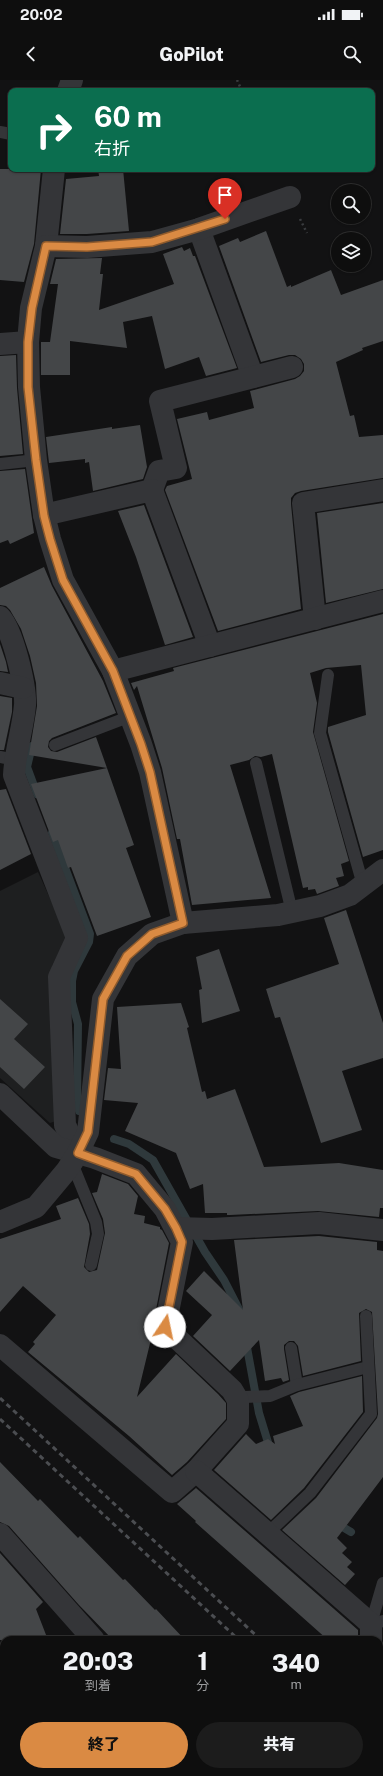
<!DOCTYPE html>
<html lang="ja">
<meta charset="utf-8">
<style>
body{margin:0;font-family:"Public Sans","Noto Sans JP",sans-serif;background:#1c1c1c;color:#f1f3f6;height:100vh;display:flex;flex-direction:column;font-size:15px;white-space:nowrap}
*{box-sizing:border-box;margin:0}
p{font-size:13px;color:#9b9c9e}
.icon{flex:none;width:22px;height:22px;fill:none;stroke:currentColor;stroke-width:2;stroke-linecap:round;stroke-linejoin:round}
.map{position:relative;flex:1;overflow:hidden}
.side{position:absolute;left:0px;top:1556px;width:383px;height:140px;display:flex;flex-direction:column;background:#0e0e0e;border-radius:12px 12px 0 0;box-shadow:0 1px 3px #0004,0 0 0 1px #2e2e2e}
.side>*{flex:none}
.guide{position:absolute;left:8px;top:8px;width:367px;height:84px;border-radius:8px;box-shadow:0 1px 3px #0004,0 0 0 1px #2e2e2e;background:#0b6e4f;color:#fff;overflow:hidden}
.tools{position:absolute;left:331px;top:104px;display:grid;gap:8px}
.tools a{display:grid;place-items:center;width:40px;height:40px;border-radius:50%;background:#0e0e0e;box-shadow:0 1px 3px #0004,0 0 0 1px #2e2e2e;font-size:20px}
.pin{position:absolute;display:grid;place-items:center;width:34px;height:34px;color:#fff;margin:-41px -17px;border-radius:50% 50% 50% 0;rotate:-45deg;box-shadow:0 0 4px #0007}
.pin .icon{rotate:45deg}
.me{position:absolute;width:44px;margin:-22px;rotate:11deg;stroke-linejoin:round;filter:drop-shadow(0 0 3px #0008)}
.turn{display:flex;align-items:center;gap:14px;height:84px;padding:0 20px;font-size:18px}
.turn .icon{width:52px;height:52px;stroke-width:2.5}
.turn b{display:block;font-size:28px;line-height:34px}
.eta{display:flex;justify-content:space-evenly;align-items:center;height:68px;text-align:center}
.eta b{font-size:24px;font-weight:800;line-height:28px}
.button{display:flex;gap:8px;margin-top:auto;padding:8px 20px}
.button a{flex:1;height:46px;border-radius:24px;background:#da8a43;color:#111;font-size:16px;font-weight:800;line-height:46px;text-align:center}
.button a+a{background:#1c1c1c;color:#f1f3f6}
.status{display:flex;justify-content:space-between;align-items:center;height:28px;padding:0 20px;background:#0e0e0e;direction:ltr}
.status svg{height:11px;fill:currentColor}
header{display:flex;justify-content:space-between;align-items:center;height:52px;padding:0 20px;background:#0e0e0e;font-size:18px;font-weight:800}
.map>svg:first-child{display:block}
.built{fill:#1e1f20}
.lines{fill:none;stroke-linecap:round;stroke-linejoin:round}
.stream{stroke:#2f393c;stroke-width:8}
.building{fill:#444648}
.path{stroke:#3a3c3f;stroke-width:2.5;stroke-dasharray:2 3;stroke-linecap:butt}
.lane{stroke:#343538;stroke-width:12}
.street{stroke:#343538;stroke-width:22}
.rail{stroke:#4b4d51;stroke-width:3;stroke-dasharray:5 4;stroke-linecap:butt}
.route-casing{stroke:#8e5a2c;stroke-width:10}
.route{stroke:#da8a43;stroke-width:7}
</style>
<div class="status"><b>20:02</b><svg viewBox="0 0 49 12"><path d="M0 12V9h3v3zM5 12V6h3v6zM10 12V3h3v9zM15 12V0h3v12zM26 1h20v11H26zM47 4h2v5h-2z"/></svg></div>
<header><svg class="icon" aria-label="back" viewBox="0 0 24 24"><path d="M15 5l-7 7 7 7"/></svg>GoPilot<svg class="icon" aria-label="search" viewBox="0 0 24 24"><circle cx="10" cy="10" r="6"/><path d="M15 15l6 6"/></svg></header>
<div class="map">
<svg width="383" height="1696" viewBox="0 0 383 1696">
<rect width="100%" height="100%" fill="#121213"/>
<!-- built -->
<polygon class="built" points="38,792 67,856 52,886 56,1041 50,1043 0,998 0,811"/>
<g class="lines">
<!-- stream -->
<g class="stream">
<polyline points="32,666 27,687 37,714"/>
<polyline points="52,753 90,854 89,862 74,891 72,901 72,922 78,944 77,1024 79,1031"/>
<polyline points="114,1059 129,1064 153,1080 205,1172 224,1200 241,1233"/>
<polyline points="246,1262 259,1333 270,1369"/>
<polyline points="336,1443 351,1452"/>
</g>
</g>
<!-- building -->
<g class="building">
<polygon points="0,89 41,89 34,164 24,202 0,200"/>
<polygon points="98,89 123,89 129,151 87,154 60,154 66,99 99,96"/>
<polygon points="266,151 287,207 291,205 291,207 331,190 341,215 383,200 383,261 362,268 363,270 336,282 350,336 354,335 359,357 383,355 383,398 301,411 295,413 291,418 291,424 301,529 218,551 165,410 167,406 192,399 177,339 207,332 209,340 254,328 250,311 295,299 300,296 304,291 304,284 301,279 295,275 289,275 261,282 219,166 238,158 240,162"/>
<polygon points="182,167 184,171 190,168 193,176 195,176 237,288 206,296 199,277 165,289 152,236 123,242 127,268 70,261 70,295 41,295 41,262 50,262 58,204 50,204 56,179 102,178 100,194 103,194 99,230 174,204 163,174"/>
<polygon points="16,275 17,308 23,374 0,376 0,276"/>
<polygon points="140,345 147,387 143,399 93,411 89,382 85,383 85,379 49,383 46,357 112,347 112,349"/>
<polygon points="25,389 34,453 10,464 8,460 0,463 0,391"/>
<polygon points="383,423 383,509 326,523 317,433"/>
<polygon points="144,425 193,557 165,565 136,477 118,431"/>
<polygon points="44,487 52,506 103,601 116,633 52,658 49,661 48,667 51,671 57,672 96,657 107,688 29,675 37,626 36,603 30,576 21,549 10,530 6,526 0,525 0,508"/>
<polygon points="383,534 383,770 363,777 328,652 328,647 366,635 361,585 326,588 310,593 317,623 313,652 349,781 341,784 344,796 336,798 339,806 317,814 315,809 308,810 308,807 303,808 272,674 261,677 255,676 249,680 230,685 271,818 192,825 180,759 177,759 162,688 137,606 134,610 131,603 174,591 173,588"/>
<polygon points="0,564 6,582 8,592 0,591"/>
<polygon points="0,616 12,618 12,632 4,670 0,670"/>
<polygon points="107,688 134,765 126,768 151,837 97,856 71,787 68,788 58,760 53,762 31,704"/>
<polygon points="6,709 31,774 0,790 0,710"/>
<polygon points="346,830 383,943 383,978 342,991 362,1050 321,1063 280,937 275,938 266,909 339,884 324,838"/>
<polygon points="219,869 240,931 202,943 199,910 202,909 196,877"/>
<polygon points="0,919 28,944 14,959 45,987 24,1009 0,987"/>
<polygon points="181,923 189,947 187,948 202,1012 205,1011 207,1019 235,1009 264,1087 339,1083 383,1090 383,1128 380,1128 379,1137 318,1131 230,1135 227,1135 227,1133 205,1133 203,1104 190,1109 176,1073 125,1051 138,1023 104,1020 108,988 121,989 117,927"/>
<polygon points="102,1094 128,1104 138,1116 134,1134 145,1136 144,1143 160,1147 160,1149 162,1150 169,1163 153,1245 153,1251 137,1317 176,1274 218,1314 226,1323 226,1339 187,1382 172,1395 129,1356 28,1272 35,1264 33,1262 56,1235 23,1206 0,1232 0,1159 61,1139 56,1126 78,1118 89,1144 90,1154 84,1187 89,1192 97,1190 105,1153 103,1139 92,1113 97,1112"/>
<polygon points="319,1156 377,1162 377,1170 383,1171 383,1397 337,1458 347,1468 342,1473 352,1482 347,1487 355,1494 345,1505 282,1450 316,1418 377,1338 378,1334 372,1232 366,1229 359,1233 361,1281 303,1296 298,1266 294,1261 289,1261 284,1265 284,1269 289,1300 283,1302 281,1298 265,1301 259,1260 230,1291 193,1256 212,1235 186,1211 204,1191 243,1230 234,1160"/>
<polygon points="362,1296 363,1332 304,1408 271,1440 214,1390 246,1354 256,1364 268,1359 275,1364 273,1356 303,1346 290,1316 299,1312"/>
<polygon points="0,1382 38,1421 40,1419 78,1458 80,1456 123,1500 125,1499 155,1530 156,1529 185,1560 113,1560 79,1525 9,1446 0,1442"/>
<polygon points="196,1408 358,1550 358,1560 328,1560 195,1442 196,1441 177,1424"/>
<polygon points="0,1473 43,1522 36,1529 48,1560 0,1560"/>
</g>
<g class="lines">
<!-- path -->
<g class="path">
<polyline points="237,0 242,11"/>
<polyline points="300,139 307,153"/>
</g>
<!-- lane -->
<g class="lane">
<polyline points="0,52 11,54"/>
<polyline points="0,384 36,380"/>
<polyline points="328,595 320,653 363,805"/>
<polyline points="55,665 131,636"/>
<polyline points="0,677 15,680"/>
<polyline points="256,683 292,832"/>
<polyline points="72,1083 96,1142 98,1154 91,1185"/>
<polyline points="291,1268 297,1305"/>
<polyline points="238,1320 245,1317 270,1316 297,1305 368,1287"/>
<polyline points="267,1454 310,1413 371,1334 366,1236"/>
<polyline points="383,1503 371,1544 383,1541"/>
<polyline points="379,1639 383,1638"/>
<polyline points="68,1692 73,1696"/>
</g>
<!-- street -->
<g class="street">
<polyline points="68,11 72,0"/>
<polyline points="54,89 46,166 31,228 28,262 29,307 36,380 44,435 50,459 63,500 113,591 141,664 150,692 183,843"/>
<polyline points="199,149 253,297"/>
<polyline points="46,166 87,167 152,162 199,149 290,117"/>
<polyline points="0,264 28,262"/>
<polyline points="152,410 159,391 176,388 160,321 292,287"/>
<polyline points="44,435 152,410 210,566"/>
<path d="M0 537C13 551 26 606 25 625 23 649 15 671 14 695L77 858 59 897 65 1045 78 1073"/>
<polyline points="315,539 303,423 383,410"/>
<polyline points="113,591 383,521"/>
<polyline points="0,603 23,608"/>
<polyline points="0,1014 56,1067 95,1078 136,1094 165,1129 182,1162 165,1247 232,1310 238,1320 238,1344 196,1391 172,1412 0,1265"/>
<polyline points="0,1142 36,1127 67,1090 78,1073 88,1052 103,919 127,876 152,854 183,843 278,835 320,826 350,815 383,790"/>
<polyline points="176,1148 212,1149 319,1143 383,1150"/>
<polyline points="196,1391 371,1544 371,1560"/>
<polyline points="0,1454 94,1560"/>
<polyline points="180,1692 181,1696"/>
<polyline points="318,1692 323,1696"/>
<polyline points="225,1696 239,1692"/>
</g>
<!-- rail -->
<g class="rail">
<polyline points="0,1318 261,1560"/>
<polyline points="0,1339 239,1560"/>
<polyline points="379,1670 383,1673"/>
<polyline points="379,1690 383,1694"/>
</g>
</g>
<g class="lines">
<!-- route casing -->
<g class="route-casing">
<polyline id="route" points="165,1247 182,1162 176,1148 165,1129 136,1094 78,1073 88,1052 103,919 127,876 152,854 183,843 150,692 141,664 113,591 63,500 50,459 44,436 36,380 28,307 28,262 32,228 46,166 87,167 152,162 225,139"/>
</g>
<!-- route -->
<use href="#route" class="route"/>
</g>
</svg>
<div class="tools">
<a><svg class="icon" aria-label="search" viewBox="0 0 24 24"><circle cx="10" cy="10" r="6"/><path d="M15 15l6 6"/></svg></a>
<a><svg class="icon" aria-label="layers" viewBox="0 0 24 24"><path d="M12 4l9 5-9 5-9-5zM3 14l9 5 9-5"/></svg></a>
</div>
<div class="pin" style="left:225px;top:139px;background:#d93025"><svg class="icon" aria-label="arrive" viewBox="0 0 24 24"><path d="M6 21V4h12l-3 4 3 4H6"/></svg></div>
<svg class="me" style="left:165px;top:1247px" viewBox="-20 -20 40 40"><circle r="19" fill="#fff"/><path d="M0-13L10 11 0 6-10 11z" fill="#da8a43"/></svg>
<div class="guide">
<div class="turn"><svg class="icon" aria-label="right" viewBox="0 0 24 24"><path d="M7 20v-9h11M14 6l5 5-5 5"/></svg><div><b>60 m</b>右折</div></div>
</div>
<section class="side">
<div class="eta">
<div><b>20:03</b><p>到着</p></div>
<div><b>1</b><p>分</p></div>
<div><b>340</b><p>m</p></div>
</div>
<div class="button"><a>終了</a><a>共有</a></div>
</section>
</div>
